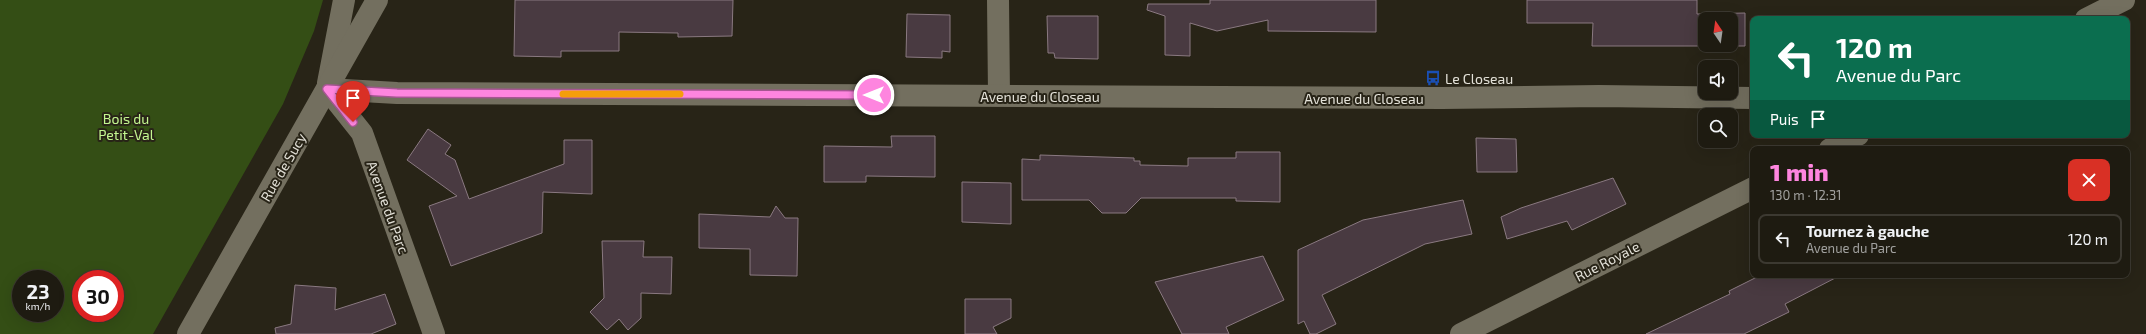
<!DOCTYPE html>
<html lang="fr">
<meta charset="utf-8">
<style>
body{margin:0;font-family:"Exo 2",sans-serif;background:#26241a;color:#f1f3f6;height:100vh;display:flex;flex-direction:column;font-size:15px;white-space:nowrap}
*{box-sizing:border-box;margin:0}
p{font-size:13px;color:#a1a19f}
.icon{flex:none;width:22px;height:22px;fill:none;stroke:currentColor;stroke-width:2;stroke-linecap:round;stroke-linejoin:round}
.map{position:relative;flex:1;overflow:hidden}
.panel{position:absolute;left:1750px;top:146px;width:380px;height:132px;display:flex;flex-direction:column;background:#1e1b11;border-radius:8px;box-shadow:0 4px 16px #0002,0 0 0 1px #3c3931}
.panel>*{flex:none}
.top-card{position:absolute;left:1750px;top:16px;width:380px;height:122px;border-radius:8px;box-shadow:0 4px 16px #0002,0 0 0 1px #3c3931;background:#0b6e4f;color:#fff;overflow:hidden}
.needle{width:26px;rotate:347deg}
.fabs{position:absolute;left:1698px;top:12px;display:grid;gap:8px}
.fabs a{display:grid;place-items:center;width:40px;height:40px;border-radius:8px;background:#1e1b11;box-shadow:0 4px 16px #0002,0 0 0 1px #3c3931;font-size:20px}
.speed{position:absolute;left:12px;top:270px;display:flex;gap:8px;font-size:20px;font-weight:700;text-align:center}
.speed>*{display:grid;place-content:center;width:52px;height:52px;border-radius:50%;background:#1e1b11;box-shadow:0 4px 16px #0002,0 0 0 1px #3c3931;line-height:1}
.speed small{font-size:10px;font-weight:400}
.speed .limit{border:6px solid #d22;background:#fff;color:#111}
.pin{position:absolute;display:grid;place-items:center;width:34px;height:34px;color:#fff;margin:-41px -17px;border-radius:50% 50% 50% 0;rotate:-45deg;box-shadow:0 0 4px #0007}
.pin .icon{rotate:45deg}
.me{position:absolute;width:44px;margin:-22px;rotate:270deg;stroke-linejoin:round;filter:drop-shadow(0 0 3px #0008)}
.turn{display:flex;align-items:center;gap:14px;height:84px;padding:0 20px;font-size:18px}
.turn .icon{width:52px;height:52px;stroke-width:2.5}
.turn b{display:block;font-size:28px;line-height:34px}
.then{display:flex;align-items:center;height:38px;padding:0 20px;background:#0003;gap:8px;font-size:15px}
.round{display:grid;place-items:center;flex:none;width:42px;height:42px;border-radius:8px;background:#26241a}
.summary{display:flex;align-items:center;justify-content:space-between;height:68px;padding:0 20px}
h1{font-size:24px;font-weight:800;line-height:30px;color:#fe85df}
ul{padding:0;list-style:none}
li{display:flex;align-items:center;gap:12px;height:50px;margin:0 8px 6px;padding:0 12px;border:2px solid #3c3931;border-radius:8px}
li div{flex:1}
li b{display:block;font-size:15px}
li em{font-style:normal}
.map>svg:first-child{display:block}
.green{fill:#344e15;fill-rule:evenodd}
.building{fill:#493a41;stroke:#8a7981;fill-rule:evenodd}
.lines{fill:none;stroke-linecap:round;stroke-linejoin:round}
.minor{stroke:#736f5f;stroke-width:22}
.tertiary{stroke:#736f5f;stroke-width:22}
.secondary{stroke:#736f5f;stroke-width:22}
.route-casing{stroke:#a55691;stroke-width:10}
.route{stroke:#fe85df;stroke-width:7}
.slow{stroke:#f59e0b;stroke-width:7}
.labels{text-anchor:middle;dominant-baseline:central;stroke-width:4;stroke-linejoin:round;paint-order:stroke}
.poi-label{font-size:14px;fill:#e3e1d8;stroke:#282417;text-anchor:start}
.street-label{font-size:14px;fill:#e3e1d8;stroke:#282417}
.park-label{font-size:14px;fill:#c4f790;stroke:#282417}
</style>
<div class="map">
<svg width="2146" height="334" viewBox="0 0 2146 334">
<rect width="100%" height="100%" fill="#282417"/>
<!-- green -->
<path class="green" d="M0 0H323L314 31 283 104 153 334H0ZM21 279H55V313H21ZM81 279H115V313H81Z"/>
<!-- building -->
<g class="building">
<polygon points="515,0 733,0 732,36 678,37 678,33 619,32 619,51 561,51 561,57 514,56"/>
<polygon points="1210,0 1376,0 1376,32 1268,31 1268,20 1217,31 1190,23 1190,56 1165,55 1165,16 1147,10 1148,4 1210,4"/>
<path d="M1527 0H1697V14L1745 13V46H1592L1593 23H1527ZM1705 19H1731V45H1705Z"/>
<polygon points="907,14 950,15 950,52 942,51 942,58 906,57"/>
<polygon points="1047,16 1098,16 1098,59 1055,58 1054,53 1048,53"/>
<polygon points="428,129 451,145 445,154 455,160 469,199 564,164 564,140 592,140 592,194 543,192 542,233 451,266 429,206 457,196 407,160"/>
<polygon points="891,136 935,136 935,177 866,176 866,182 824,182 824,146 892,147"/>
<polygon points="1476,138 1516,139 1517,172 1477,172"/>
<polygon points="1236,152 1280,152 1280,202 1236,201 1236,198 1141,198 1126,213 1102,213 1089,200 1022,200 1022,159 1040,160 1040,155 1134,158 1134,161 1140,161 1140,165 1188,166 1188,158 1236,158"/>
<polygon points="1613,178 1626,204 1572,230 1567,221 1507,239 1501,217 1521,208"/>
<polygon points="962,182 1011,183 1011,224 962,222"/>
<polygon points="1463,200 1472,234 1425,244 1322,295 1336,324 1316,334 1310,334 1304,321 1298,324 1298,250 1363,220"/>
<polygon points="776,206 785,218 798,218 797,276 750,275 750,249 699,248 699,214 770,217"/>
<polygon points="602,241 644,241 643,257 672,257 671,294 641,293 641,318 628,330 619,319 607,330 590,312 604,298"/>
<polygon points="1263,256 1284,300 1226,327 1229,334 1182,334 1155,282"/>
<polygon points="1761,275 1841,275 1785,304 1789,312 1744,334 1646,334 1730,294 1729,291"/>
<polygon points="295,285 336,288 335,310 385,294 396,324 371,334 276,334 275,328 291,324"/>
<polygon points="965,299 1011,299 1011,318 993,327 997,334 965,334"/>
</g>
<g class="lines">
<!-- minor -->
<g class="minor">
<polyline points="998,0 999,95"/>
<polyline points="2086,19 2124,0"/>
<polyline points="327,89 397,93 1442,98 1599,96 1753,98"/>
<polyline points="327,89 362,133 434,334"/>
<polyline points="1830,149 1858,135"/>
<polyline points="1461,334 1753,188"/>
</g>
<!-- tertiary -->
<polyline class="tertiary" points="328,83 344,0"/>
<!-- secondary -->
<polyline class="secondary" points="188,334 377,0"/>
</g>
<g class="lines">
<!-- route casing -->
<g class="route-casing">
<polyline id="route" points="353,122 327,89 397,93 874,95"/>
</g>
<!-- route -->
<use href="#route" class="route"/>
<!-- slow -->
<polyline class="slow" points="563,94 680,94"/>
</g>
<!-- icons -->
<defs>
<g id="bus-bare" transform="scale(1.2)"><path d="M-5-6H5V4H4V6H2V4H-2V6H-4V4H-5ZM-3.5-4V0h7V-4ZM-3.5 1.2v1.5H-2V1.2ZM2 1.2v1.5H3.5V1.2Z" fill="#1a4fb4" stroke="#282417" stroke-width="2.5" paint-order="stroke"/></g>
</defs>
<g fill-rule="evenodd">
<use href="#bus-bare" x="1433" y="78"/>
</g>
<g class="labels">
<!-- poi labels -->
<g class="poi-label">
<text x="1445" y="78">Le Closeau</text>
</g>
<!-- street labels -->
<g class="street-label">
<text x="1040" y="96">Avenue du Closeau</text>
<text x="1364" y="98">Avenue du Closeau</text>
<text transform="translate(283 167) rotate(-60)">Rue de Sucy</text>
<text transform="translate(388 207) rotate(70)">Avenue du Parc</text>
<text transform="translate(1607 261) rotate(-27)">Rue Royale</text>
</g>
<!-- park labels -->
<g class="park-label">
<text x="126" y="118">Bois du<tspan x="126" dy="16">Petit-Val</tspan></text>
</g>
</g>
</svg>
<div class="fabs">
<a><svg class="needle" viewBox="-14 -14 28 28"><path d="M0-13l5 13h-10z" fill="#e53935"/><path d="M0 13l5-13h-10z" fill="#a1a19f"/></svg></a>
<a><svg class="icon" aria-label="sound" viewBox="0 0 24 24"><path d="M4 9h4l5-4v14l-5-4H4zM17 9q2 3 0 6"/></svg></a>
<a><svg class="icon" aria-label="search" viewBox="0 0 24 24"><circle cx="10" cy="10" r="6"/><path d="M15 15l6 6"/></svg></a>
</div>
<div class="speed"><div>23<small>km/h</small></div><div class="limit">30</div></div>
<div class="pin" style="left:353px;top:122px;background:#d93025"><svg class="icon" aria-label="arrive" viewBox="0 0 24 24"><path d="M6 21V4h12l-3 4 3 4H6"/></svg></div>
<svg class="me" style="left:874px;top:95px" viewBox="-20 -20 40 40"><circle r="17" fill="#fe85df" stroke="#fff" stroke-width="3"/><path d="M0-11L8 9 0 5-8 9z" fill="#fff"/></svg>
<div class="top-card">
<div class="turn"><svg class="icon" aria-label="left" viewBox="0 0 24 24"><path d="M17 20v-9H6M10 6l-5 5 5 5"/></svg><div><b>120 m</b>Avenue du Parc</div></div>
<div class="then">Puis<svg class="icon" aria-label="arrive" viewBox="0 0 24 24"><path d="M6 21V4h12l-3 4 3 4H6"/></svg></div>
</div>
<section class="panel">
<div class="summary"><div><h1>1 min</h1><p>130 m · 12:31</p></div><a class="round" style="background:#d93025;color:#fff"><svg class="icon" aria-label="close" viewBox="0 0 24 24"><path d="M6 6l12 12M18 6L6 18"/></svg></a></div>
<ul>
<li><svg class="icon" aria-label="left" viewBox="0 0 24 24"><path d="M17 20v-9H6M10 6l-5 5 5 5"/></svg><div><b>Tournez à gauche</b><p>Avenue du Parc</p></div><em>120 m</em></li>
</ul>
</section>
</div>
